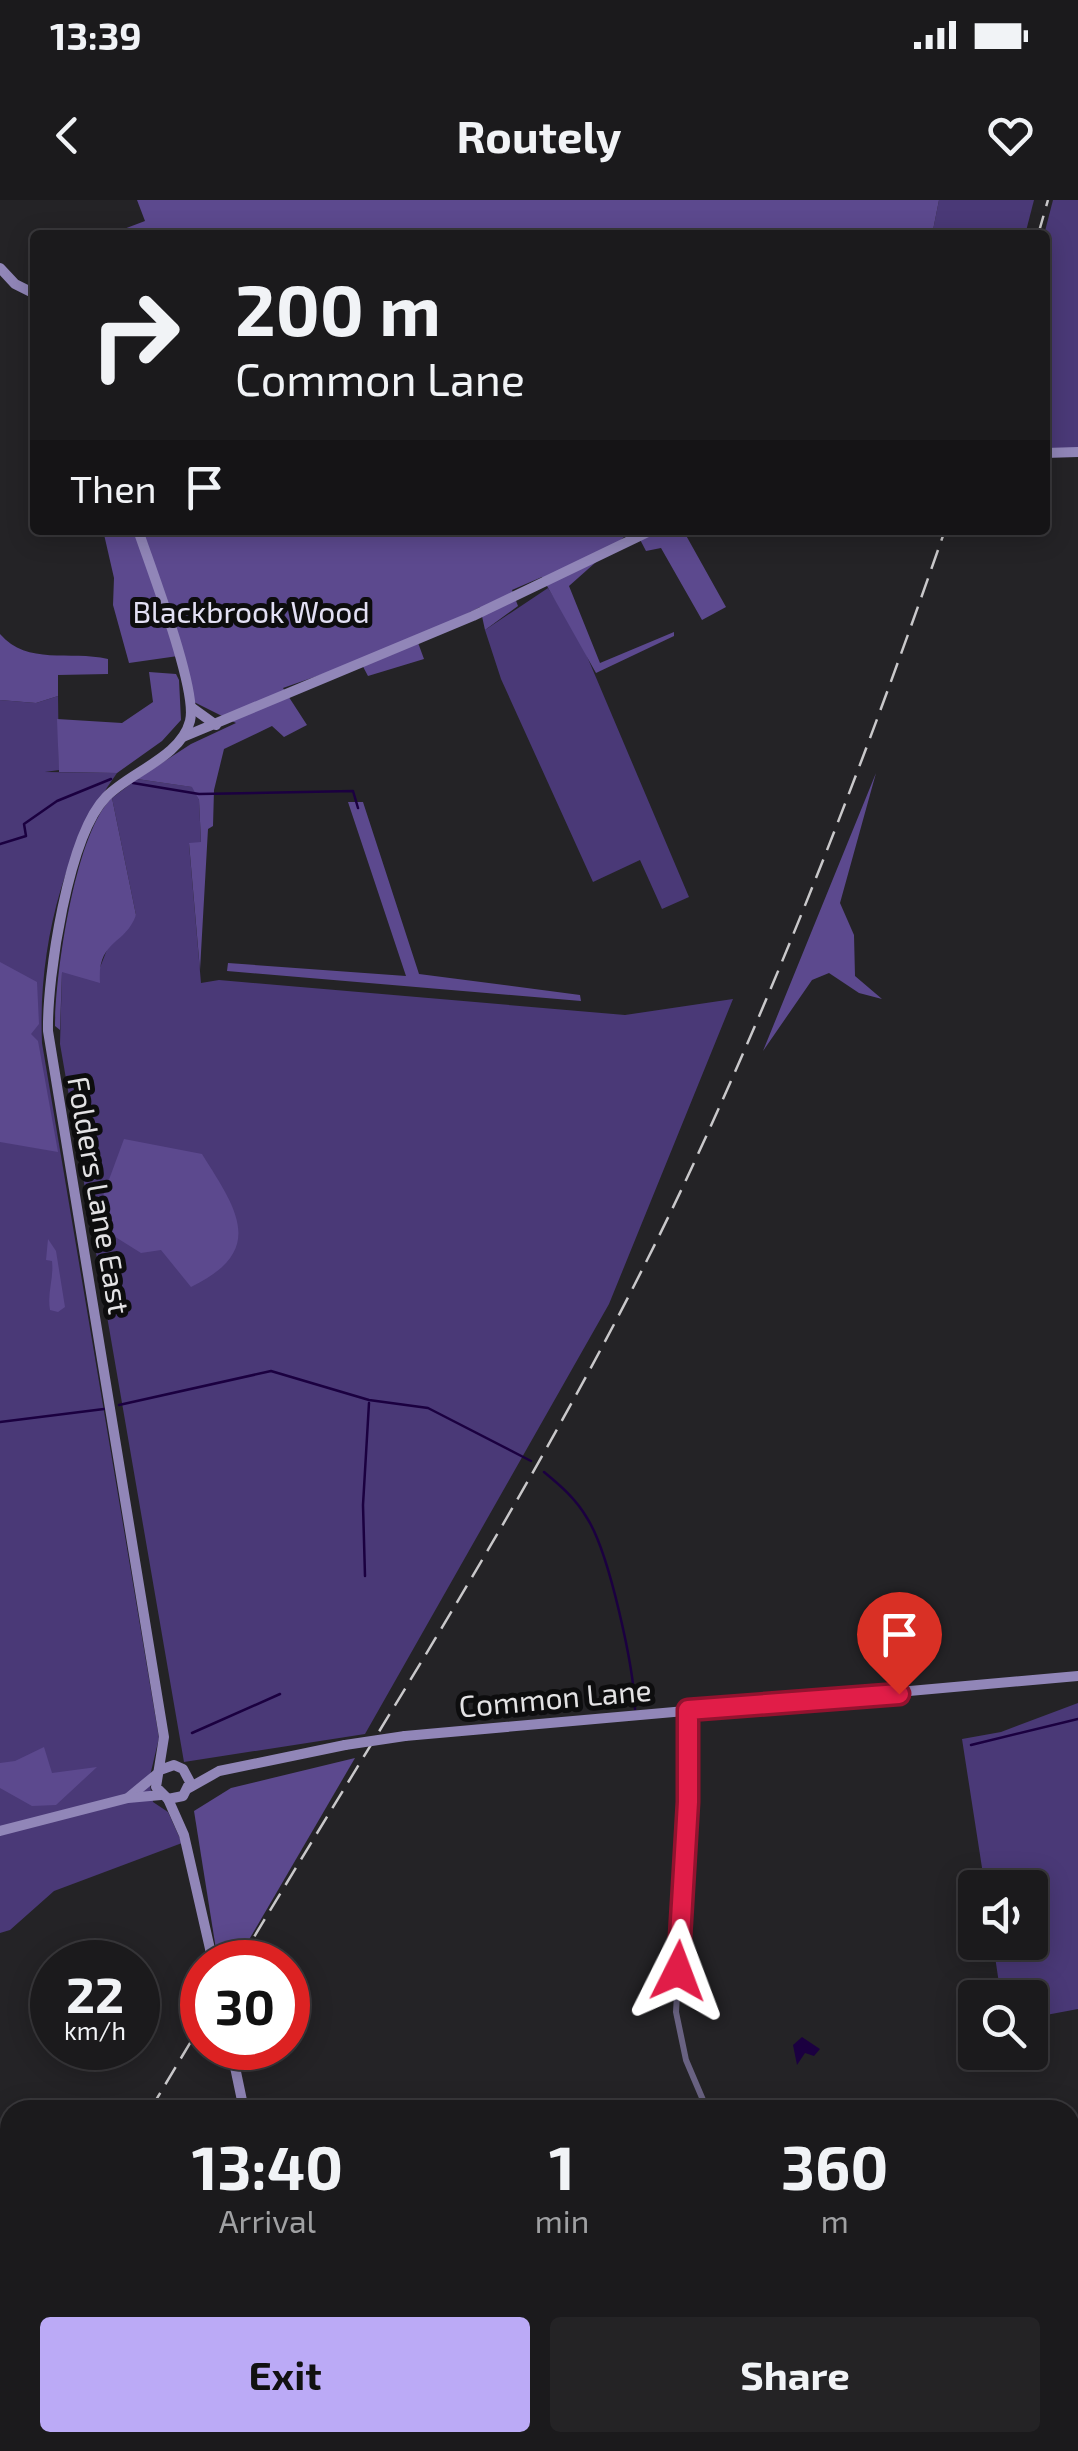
<!DOCTYPE html>
<style>
body{margin:0;font-family:"Exo 2",sans-serif;background:#242325;color:#f1f3f6;height:100vh;display:flex;flex-direction:column;font-size:38px;white-space:nowrap}
*{box-sizing:border-box;margin:0}
p{font-size:32px;color:#a0a1a3}
.icon{flex:none;width:55px;height:55px;fill:none;stroke:currentColor;stroke-width:2;stroke-linecap:round;stroke-linejoin:round}
.map{position:relative;flex:1;overflow:hidden}
.sheet{position:absolute;left:0px;top:1900px;width:1080px;height:352px;display:flex;flex-direction:column;background:#1b1a1c;border-radius:30px 30px 0 0;box-shadow:0 5px 25px #0003,0 0 0 2px #39383b}
.sheet>*{flex:none}
.banner{position:absolute;left:30px;top:30px;width:1020px;height:305px;border-radius:10px;box-shadow:0 5px 25px #0003,0 0 0 2px #39383b;background:#1b1a1c;color:#f1f3f6;overflow:hidden}
.controls{position:absolute;left:958px;top:1670px;display:grid;gap:20px}
.controls a{display:grid;place-items:center;width:90px;height:90px;border-radius:10px;background:#1b1a1c;box-shadow:0 5px 25px #0003,0 0 0 2px #39383b;font-size:50px}
.speed{position:absolute;left:30px;top:1740px;display:flex;gap:20px;font-size:50px;font-weight:700;text-align:center}
.speed>*{display:grid;place-content:center;width:130px;height:130px;border-radius:50%;background:#1b1a1c;box-shadow:0 5px 25px #0003,0 0 0 2px #39383b;line-height:1}
.speed small{font-size:25px;font-weight:400}
.speed .limit{border:15px solid #d22;background:#fff;color:#111}
.pin{position:absolute;display:grid;place-items:center;width:85px;height:85px;color:#fff;margin:-102px -42px;border-radius:50% 50% 50% 0;rotate:-45deg;box-shadow:0 0 10px #0007}
.pin .icon{rotate:45deg}
.me{position:absolute;width:110px;margin:-55px;rotate:3deg;stroke-linejoin:round;filter:drop-shadow(0 0 8px #0008)}
.turn{display:flex;align-items:center;gap:35px;height:210px;padding:0 40px;font-size:45px}
.turn .icon{width:130px;height:130px;stroke-width:2.5}
.turn b{display:block;font-size:70px;line-height:85px}
.then{display:flex;align-items:center;height:95px;padding:0 40px;background:#0003;gap:20px;font-size:38px}
.eta{display:flex;justify-content:space-evenly;align-items:center;height:170px;text-align:center}
.eta b{font-size:60px;font-weight:700;line-height:70px}
.action{display:flex;gap:20px;margin-top:auto;padding:20px 40px}
.action a{flex:1;height:115px;border-radius:10px;background:#bbaaf6;color:#111;font-size:40px;font-weight:700;line-height:115px;text-align:center}
.action a+a{background:#242325;color:#f1f3f6}
.status{display:flex;justify-content:space-between;align-items:center;height:70px;padding:0 50px;background:#1b1a1c;direction:ltr}
.status svg{height:28px;fill:currentColor}
header{display:flex;justify-content:space-between;align-items:center;height:130px;padding:0 40px;background:#1b1a1c;font-size:45px;font-weight:700}
.map>svg:first-child{display:block}
.green{fill:#4a3977}
.forest{fill:#5c498e}
.water{fill:#1b0040}
.lines{fill:none;stroke-linecap:round;stroke-linejoin:round}
.stream{stroke:#1b0040;stroke-width:2.5}
.street{stroke:#696282;stroke-width:6}
.secondary{stroke:#9186b8;stroke-width:10}
.rail{stroke:#c9c8ca;stroke-width:2.5;stroke-dasharray:20 10;stroke-linecap:butt}
.secondary-bridge{stroke:#9186b8;stroke-width:10}
.route-casing{stroke:#92132f;stroke-width:25}
.route{stroke:#e11d48;stroke-width:18}
.labels{text-anchor:middle;dominant-baseline:central;stroke-width:10;stroke-linejoin:round;paint-order:stroke}
.park-label{font-size:30px;fill:#e3e0f4;stroke:#0d0d0e}
.street-label{font-size:30px;fill:#e3e2e4;stroke:#0d0d0e}
</style>
<div class="status"><b>13:39</b><svg viewBox="0 0 49 12"><path d="M0 12V9h3v3zM5 12V6h3v6zM10 12V3h3v9zM15 12V0h3v12zM26 1h20v11H26zM47 4h2v5h-2z"/></svg></div>
<header><svg class="icon" aria-label="back" viewBox="0 0 24 24"><path d="M15 5l-7 7 7 7"/></svg>Routely<svg class="icon" aria-label="heart" viewBox="0 0 24 24"><path d="M12 20l-8-8c-3-5 5-10 8-4 3-6 11-1 8 4z"/></svg></header>
<div class="map">
<svg width="1078" height="2251" viewBox="0 0 1078 2251">
<rect width="100%" height="100%" fill="#242326"/>
<!-- green -->
<g class="green">
<polygon points="939,0 1034,0 1025,35 932,35"/>
<polygon points="1053,0 1078,0 1078,250 1045,251 1044,35"/>
<polygon points="548,388 578,435 689,697 662,709 640,660 593,682 501,479 485,430"/>
<path d="M58 496 59 570 45 572 117 573C62 649 38 750 42 843L159 1538 149 1580 153 1602 168 1612 182 1643 54 1691 10 1730 0 1733V500L36 503Z"/>
<polygon points="137,579 193,587 199,600 201,643 189,644 201,783 219,780 625,815 733,799 609,1104 365,1534 184,1562 60,844 62,772 99,770 110,742 136,715 112,598"/>
<polygon points="1078,1503 1078,1809 1030,1818 1030,1798 1001,1797 993,1743 1030,1742 1030,1688 985,1687 962,1539 1001,1532"/>
</g>
<!-- forest -->
<g class="forest">
<polygon points="137,0 939,0 932,35 108,35 145,21"/>
<polygon points="103,330 632,330 569,386 600,463 674,432 674,436 596,473 542,377 512,390 518,406 485,430 480,407 417,440 424,459 368,476 360,461 283,488 307,525 284,537 272,526 224,549 214,590 213,626 208,629 200,770 189,643 201,642 199,600 192,587 137,579 191,544 236,523 194,502 178,456 129,463 113,405 114,378"/>
<polygon points="635,330 683,330 726,407 702,420 661,348 646,351"/>
<path d="M0 434C28 466 69 450 108 459V474L58 475V496L36 503 0 500Z"/>
<polygon points="149,472 176,474 179,480 181,520 162,541 117,573 59,572 57,519 122,523 153,502"/>
<polygon points="876,573 840,703 854,735 855,776 882,799 859,793 829,773 812,780 763,851"/>
<path d="M112 598 136 715C125 746 97 739 100 783L62 772 60 830 55 826C55 776 75 632 112 598Z"/>
<polygon points="348,602 363,602 419,774 580,795 581,801 227,771 228,763 406,776"/>
<polygon points="0,762 37,782 39,824 31,834 38,841 58,952 0,942"/>
<path d="M124 939 202 954C237 1010 267 1050 191 1087L161 1050 141 1053 93 1023Z"/>
<path d="M48 1039 56 1051 65 1107 58 1112 50 1110C47 1092 54 1079 52 1061L46 1060Z"/>
<polygon points="44,1547 52,1573 97,1567 56,1605 32,1606 0,1588 0,1563 15,1561"/>
<polygon points="355,1558 236,1762 218,1762 194,1611 231,1588"/>
<polygon points="1078,2024 1078,2115 1070,2119 1070,2026"/>
</g>
<!-- water -->
<polygon class="water" points="802,1837 820,1849 814,1856 805,1853 797,1865 793,1845"/>
<g class="lines">
<!-- stream -->
<g class="stream">
<polyline points="133,583 199,594 353,591 358,608"/>
<polyline points="0,644 26,636 24,624 57,601 111,579"/>
<polyline points="119,1205 271,1171 369,1200 428,1208 531,1261"/>
<polyline points="0,1222 104,1209"/>
<path d="M544 1272C561 1286 576 1299 587 1318 609 1352 634 1467 635 1509"/>
<polyline points="365,1376 363,1305 369,1203"/>
<polyline points="192,1533 280,1494"/>
<polyline points="971,1545 1078,1519"/>
<polyline points="717,2251 718,2242"/>
<polyline points="751,2251 751,2242"/>
</g>
<!-- street -->
<g class="street">
<polyline points="688,1510 688,1602 676,1812 686,1860 706,1907"/>
<polyline points="0,1994 7,1991"/>
<polyline points="0,2022 5,2040 0,2048"/>
<polyline points="0,2209 10,2199"/>
<polyline points="625,2242 627,2251"/>
<polyline points="178,2250 190,2242"/>
<polyline points="555,2251 557,2242"/>
<polyline points="702,2251 705,2242"/>
</g>
<!-- secondary -->
<g class="secondary">
<polyline points="0,68 15,84 35,94"/>
<polyline points="1045,253 1078,252"/>
<path d="M138 330C150 366 198 490 190 521 181 557 130 572 106 597 68 636 47 777 48 831L164 1537 156 1587 168 1599 183 1596 190 1582 183 1569 174 1565 160 1570"/>
<polyline points="191,507 216,525"/>
<polyline points="183,537 473,416 652,330"/>
<polyline points="405,1536 1078,1476"/>
<polyline points="189,1588 219,1571 345,1545"/>
<polyline points="129,1597 157,1574"/>
<polyline points="168,1599 184,1635 213,1762"/>
<polyline points="0,1631 128,1598 161,1595"/>
<polyline points="231,1848 244,1910"/>
<polyline points="327,2242 329,2251"/>
</g>
<!-- rail -->
<g class="rail">
<polyline points="1038,35 1048,0"/>
<path d="M239 1762C393 1505 558 1252 686 980 785 768 868 551 945 330"/>
<polyline points="150,1910 202,1823"/>
<polyline points="0,2167 10,2151"/>
</g>
<!-- secondary-bridge -->
<polyline class="secondary-bridge" points="345,1545 405,1536"/>
</g>
<g class="lines">
<!-- route casing -->
<g class="route-casing">
<polyline id="route" points="678,1771 688,1602 688,1510 899,1494"/>
</g>
<!-- route -->
<use href="#route" class="route"/>
</g>
<g class="labels">
<!-- park labels -->
<g class="park-label">
<text x="251" y="411">Blackbrook Wood</text>
</g>
<!-- street labels -->
<g class="street-label">
<text transform="translate(100 995) rotate(80)">Folders Lane East</text>
<text transform="translate(555 1497) rotate(-5)">Common Lane</text>
</g>
</g>
</svg>
<div class="controls">
<a><svg class="icon" aria-label="sound" viewBox="0 0 24 24"><path d="M4 9h4l5-4v14l-5-4H4zM17 9q2 3 0 6"/></svg></a>
<a><svg class="icon" aria-label="search" viewBox="0 0 24 24"><circle cx="10" cy="10" r="6"/><path d="M15 15l6 6"/></svg></a>
</div>
<div class="speed"><div>22<small>km/h</small></div><div class="limit">30</div></div>
<div class="pin" style="left:899px;top:1494px;background:#d93025"><svg class="icon" aria-label="arrive" viewBox="0 0 24 24"><path d="M6 21V4h12l-3 4 3 4H6"/></svg></div>
<svg class="me" style="left:678px;top:1771px" viewBox="-20 -20 40 40"><path d="M0-17L14 15 0 8-14 15z" fill="#e11d48" stroke="#fff" stroke-width="4"/></svg>
<div class="banner">
<div class="turn"><svg class="icon" aria-label="right" viewBox="0 0 24 24"><path d="M7 20v-9h11M14 6l5 5-5 5"/></svg><div><b>200 m</b>Common Lane</div></div>
<div class="then">Then<svg class="icon" aria-label="arrive" viewBox="0 0 24 24"><path d="M6 21V4h12l-3 4 3 4H6"/></svg></div>
</div>
<section class="sheet">
<div class="eta">
<div><b>13:40</b><p>Arrival</p></div>
<div><b>1</b><p>min</p></div>
<div><b>360</b><p>m</p></div>
</div>
<div class="action"><a>Exit</a><a>Share</a></div>
</section>
</div>
